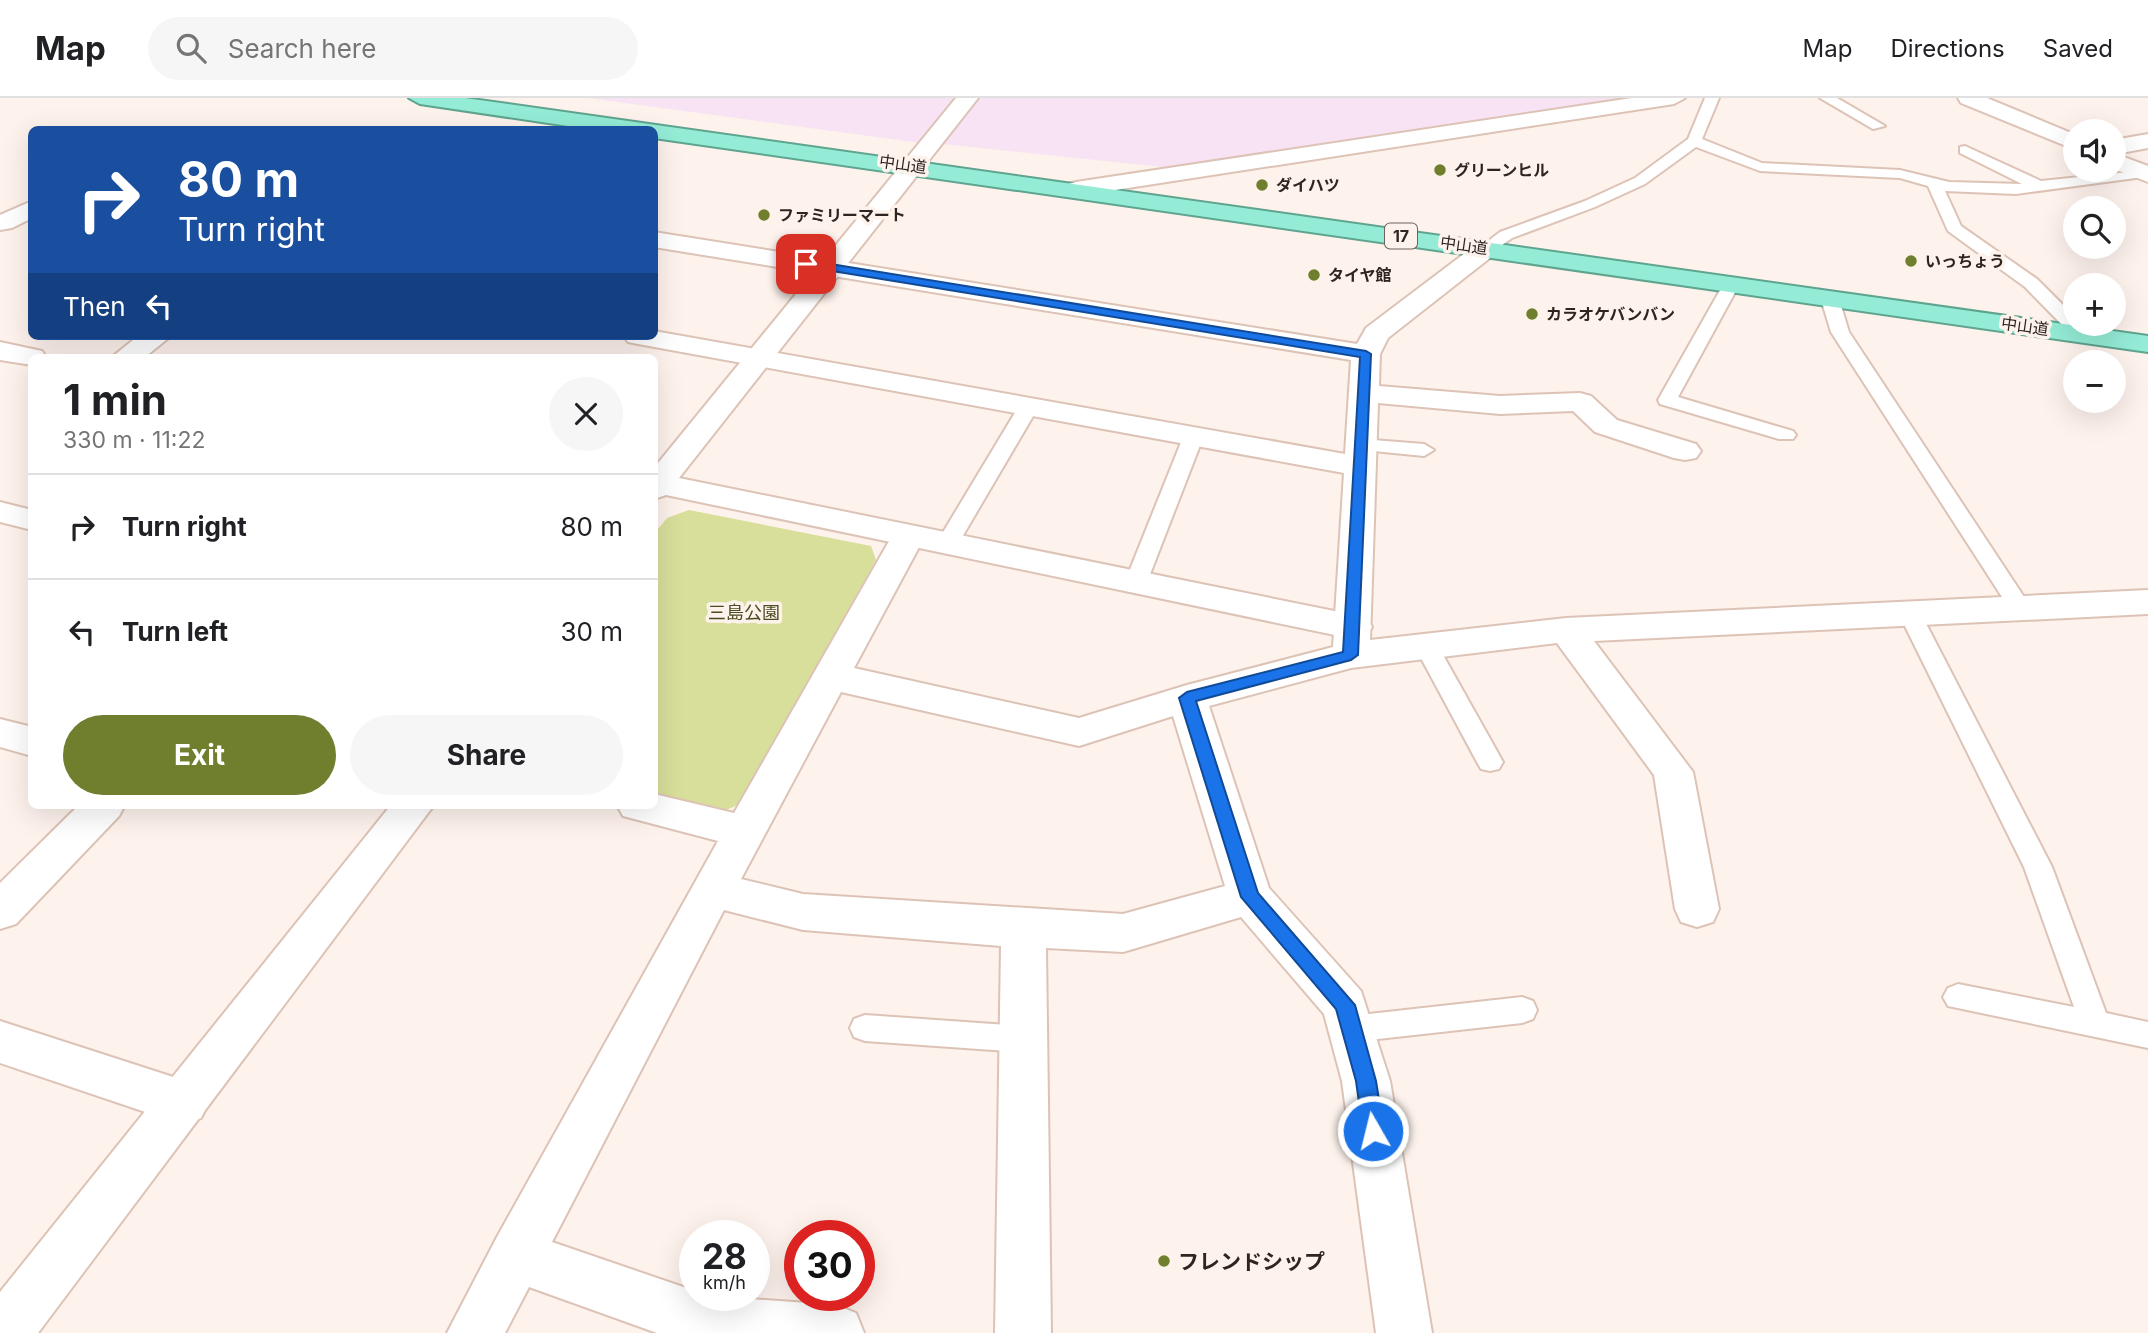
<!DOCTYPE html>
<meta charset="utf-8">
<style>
body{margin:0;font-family:Inter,"Noto Sans JP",sans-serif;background:#f6f6f6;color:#202124;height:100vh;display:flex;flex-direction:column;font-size:26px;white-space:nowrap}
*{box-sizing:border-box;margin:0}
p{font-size:23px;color:#757577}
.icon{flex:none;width:38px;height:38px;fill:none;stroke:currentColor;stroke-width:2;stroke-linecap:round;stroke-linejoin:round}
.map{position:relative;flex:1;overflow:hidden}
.details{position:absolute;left:28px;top:256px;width:630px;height:455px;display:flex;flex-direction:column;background:#fff;border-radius:10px;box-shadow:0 7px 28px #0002}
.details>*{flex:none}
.top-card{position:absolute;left:28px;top:28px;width:630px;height:214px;border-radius:10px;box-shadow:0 7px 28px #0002;background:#1a4fa0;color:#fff;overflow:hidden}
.buttons{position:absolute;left:2063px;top:21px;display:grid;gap:14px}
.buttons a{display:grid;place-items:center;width:63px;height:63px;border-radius:50%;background:#fff;box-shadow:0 7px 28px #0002;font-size:35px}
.speed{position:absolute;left:679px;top:1122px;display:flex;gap:14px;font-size:35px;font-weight:700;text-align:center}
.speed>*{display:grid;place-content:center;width:91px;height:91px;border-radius:50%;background:#fff;box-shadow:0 7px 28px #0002;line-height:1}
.speed small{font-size:18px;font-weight:400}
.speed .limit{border:10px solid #d22;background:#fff;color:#111}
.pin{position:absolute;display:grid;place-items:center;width:60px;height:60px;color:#fff;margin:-30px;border-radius:14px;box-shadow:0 4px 10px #0006}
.me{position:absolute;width:77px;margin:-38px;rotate:352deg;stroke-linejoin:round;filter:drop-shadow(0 0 5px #0008)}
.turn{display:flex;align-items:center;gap:24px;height:147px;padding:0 35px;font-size:32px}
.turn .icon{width:91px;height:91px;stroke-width:2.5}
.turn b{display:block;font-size:49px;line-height:60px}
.then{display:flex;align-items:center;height:66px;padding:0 35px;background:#0003;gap:14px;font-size:26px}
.round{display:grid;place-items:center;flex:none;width:74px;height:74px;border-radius:37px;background:#f6f6f6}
.headline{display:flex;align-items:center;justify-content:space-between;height:119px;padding:0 35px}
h1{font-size:42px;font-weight:700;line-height:52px}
.cta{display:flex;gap:14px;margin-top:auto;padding:14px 35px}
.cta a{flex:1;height:80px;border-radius:42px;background:#707f2e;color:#fff;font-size:28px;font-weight:700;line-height:80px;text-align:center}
.cta a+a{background:#f6f6f6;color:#202124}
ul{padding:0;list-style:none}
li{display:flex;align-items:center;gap:21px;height:105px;padding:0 35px;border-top:2px solid #e0e0e0}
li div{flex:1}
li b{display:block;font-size:26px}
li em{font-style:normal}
header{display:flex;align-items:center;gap:42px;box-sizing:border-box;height:98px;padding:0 35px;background:#fff;border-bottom:2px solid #e0e0e0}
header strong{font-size:33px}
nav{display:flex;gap:38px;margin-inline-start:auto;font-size:24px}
.search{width:490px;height:63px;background:#f6f6f6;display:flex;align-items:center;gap:18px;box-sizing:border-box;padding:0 24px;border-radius:38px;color:#757577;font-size:26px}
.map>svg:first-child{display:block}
.industrial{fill:#f7e3f3}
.green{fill:#d8df9b}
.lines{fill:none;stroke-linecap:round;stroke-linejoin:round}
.service-casing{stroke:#ddc3b6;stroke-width:4}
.minor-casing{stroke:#ddc3b6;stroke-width:4}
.tertiary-casing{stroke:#ddc3b6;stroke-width:4}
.trunk-casing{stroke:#5fa48f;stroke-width:4}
.service{fill:#fff;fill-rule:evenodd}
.minor{fill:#fff;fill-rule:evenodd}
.tertiary{fill:#fff;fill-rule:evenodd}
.trunk{fill:#94ecd6;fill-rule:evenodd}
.route{fill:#1a73e8;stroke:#114b97;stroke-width:2}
.poi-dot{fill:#707f2e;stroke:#fdf2ec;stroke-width:2.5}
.labels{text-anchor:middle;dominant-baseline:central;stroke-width:7;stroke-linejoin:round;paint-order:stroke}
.far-street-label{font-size:16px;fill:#2f2520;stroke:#fdf2ec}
.far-poi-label{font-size:16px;font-weight:bold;fill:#2f2520;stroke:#fdf2ec;text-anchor:start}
.shield{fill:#fdf2ec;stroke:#6d625d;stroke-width:2}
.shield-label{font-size:16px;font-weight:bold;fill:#2f2520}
.park-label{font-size:18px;fill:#4a4d22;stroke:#fdf2ec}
.near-poi-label{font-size:21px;font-weight:bold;fill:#2f2520;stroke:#fdf2ec;text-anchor:start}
</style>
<header>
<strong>Map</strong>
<div class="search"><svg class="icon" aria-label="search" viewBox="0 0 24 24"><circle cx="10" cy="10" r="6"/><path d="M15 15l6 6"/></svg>Search here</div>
<nav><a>Map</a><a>Directions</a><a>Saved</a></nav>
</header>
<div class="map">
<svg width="2148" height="1235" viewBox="0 0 2148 1235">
<rect width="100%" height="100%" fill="#fdf2ec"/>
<!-- industrial -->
<g class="industrial">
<polygon points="588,0 958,0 921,45"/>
<polygon points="968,0 1638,0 1172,70 933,45"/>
</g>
<!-- green -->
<polygon class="green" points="689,412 871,448 876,462 738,707 716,716 655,700 654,436 667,420"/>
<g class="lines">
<!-- service casing -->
<g class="service-casing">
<g id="service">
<polygon points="1705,0 1719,0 1702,41 1762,65 1900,72 1949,84 2022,86 1960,55 1960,49 1965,48 2041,83 2148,72 2148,78 2143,79 2016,96 1945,93 1961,128 2037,181 2076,220 2076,226 2081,226 2090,236 2087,240 2075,240 2025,189 1948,133 1928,88 1900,80 1760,73 1696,49 1645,86 1595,109 1512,140 1492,154 1480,154 1478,151 1500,134 1585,103 1635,80 1688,41"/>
<polygon points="1820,0 1837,0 1885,28 1873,31"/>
<polygon points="1731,182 1739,187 1678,299 1793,333 1796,337 1793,341 1779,341 1660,306 1658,302 1723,187"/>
<polygon points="1830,196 1839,201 1849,234 2032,511 2029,516 2013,516 1831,234 1821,201"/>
<polygon points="1029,302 1039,308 958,446 955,451 939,451 936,446 1019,308"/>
<polygon points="1194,331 1204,337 1147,484 1144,489 1128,489 1125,484 1184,337"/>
<polygon points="1360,341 1424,346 1434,352 1424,358 1353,351 1350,347"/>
<polygon points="1910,508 1918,511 1921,516 2052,769 2106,915 2148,924 2148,950 1948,908 1943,899 1948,890 1958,886 2074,909 2024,769 1899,516 1902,511"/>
<polygon points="1426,539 1434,541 1503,664 1499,671 1490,673 1481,671 1477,664 1414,547 1418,541"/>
<polygon points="1522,899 1533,903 1537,912 1533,921 1522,925 1351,944 1340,940 1336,931 1340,922 1351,918"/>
<polygon points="865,917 1023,928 1034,932 1038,941 1034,950 1023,954 865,943 854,939 850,930 854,921"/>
</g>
</g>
<!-- minor casing -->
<g class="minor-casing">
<g id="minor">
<polygon points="1632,0 1685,0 1674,6 1076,98 1068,96 1064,91 1068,86 1076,84"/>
<polygon points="1958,0 1987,0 2076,37 2076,52 1961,5"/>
<polygon points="2148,36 2148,50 2116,56 2148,68 2148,84 2114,71 2114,42"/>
<polygon points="32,103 32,120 12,130 0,132 0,117"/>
<path d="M654 134 1357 246 1366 230 1477 146H1495L1499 151 1495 156 1388 240 1380 256 1379 288 1500 298 1580 295 1591 298 1617 322 1696 346 1701 353 1696 360 1685 362 1674 360 1595 334 1573 313 1500 316 1378 305 1370 542 1566 520 2148 492V516L1594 543 1693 674 1719 811 1713 824 1697 829 1681 824 1675 811 1654 677 1557 545 1351 570 1209 608 1269 790 1361 893 1390 983 1432 1235H1376L1342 983 1324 916 1241 819 1123 854 1046 850 1051 1235H995L1001 848 803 832 724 812 552 1144 695 1193V1197L836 1207 856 1215 864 1235H657L529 1189 505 1235H447L497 1139 718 743 623 718 617 707H654V696L734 715 896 431 908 428 920 431 925 438 854 570 1079 620 1187 587 1333 549 1344 375 638 246 628 244 624 238H654V233L1345 356 1351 262 654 149ZM841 594 1079 648 1173 618 1225 788 1123 816 803 796 741 781Z"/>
<polygon points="138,238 171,238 145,259 112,259"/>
<polygon points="0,404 32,412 32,432 0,424"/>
<polygon points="0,621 32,629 32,658 0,649"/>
<polygon points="79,707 125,707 119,718 16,826 0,831 0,785"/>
<polygon points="0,923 201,988 209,1004 201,1020 184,1027 0,965"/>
</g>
</g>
<!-- tertiary casing -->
<g class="tertiary-casing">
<g id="tertiary">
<polygon points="956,0 978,0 679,380 1354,517 1367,520 1372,529 1367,538 1354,541 666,397 654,401 654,370"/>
<polygon points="0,244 42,253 46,259 32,259 32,267 0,262"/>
<polygon points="391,707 434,707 38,1235 0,1235 0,1194"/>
</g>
</g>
<!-- trunk casing -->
<g class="trunk-casing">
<polygon id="trunk" points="409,0 465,0 2148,238 2148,254 654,40 654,32 595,32 420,6"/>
</g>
<!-- service -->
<use href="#service" class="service"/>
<!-- minor -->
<use href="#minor" class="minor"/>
<!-- tertiary -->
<use href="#tertiary" class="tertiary"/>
<!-- trunk -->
<use href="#trunk" class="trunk"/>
</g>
<!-- route -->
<polygon class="route" points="806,162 1366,253 1371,256 1358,557 1351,562 1196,603 1258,795 1355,907 1376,983 1384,1033 1381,1040 1373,1043 1366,1040 1363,1033 1356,983 1336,911 1241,799 1179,600 1187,594 1343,554 1360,259 802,168 801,166"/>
<!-- markers -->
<g class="poi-dot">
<circle cx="1440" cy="72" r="7"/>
<circle cx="1262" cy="87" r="7"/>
<circle cx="764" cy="117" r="7"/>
<circle cx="1911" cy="163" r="7"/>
<circle cx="1314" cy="177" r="7"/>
<circle cx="1532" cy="216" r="7"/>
<circle cx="1164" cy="1163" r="7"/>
</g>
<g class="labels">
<!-- far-street labels -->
<g class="far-street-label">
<text transform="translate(903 66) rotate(8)">中山道</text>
<text transform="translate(1464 147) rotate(8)">中山道</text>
<text transform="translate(2025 228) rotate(8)">中山道</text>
</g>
<!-- far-poi labels -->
<g class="far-poi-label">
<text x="1454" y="72">グリーンヒル</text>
<text x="1276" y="87">ダイハツ</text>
<text x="778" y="117">ファミリーマート</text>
<text x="1925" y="163">いっちょう</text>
<text x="1328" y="177">タイヤ館</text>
<text x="1546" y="216">カラオケバンバン</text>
</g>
<!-- shield labels -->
<rect class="shield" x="1385" y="125.5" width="32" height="25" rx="5"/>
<g class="shield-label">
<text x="1401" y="138">17</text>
</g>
<!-- park labels -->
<g class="park-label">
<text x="744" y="514">三島公園</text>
</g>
<!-- near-poi labels -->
<g class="near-poi-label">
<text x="1178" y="1163">フレンドシップ</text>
</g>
</g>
</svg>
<div class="buttons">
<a><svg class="icon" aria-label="sound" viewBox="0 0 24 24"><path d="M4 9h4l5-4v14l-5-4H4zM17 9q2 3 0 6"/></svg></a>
<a><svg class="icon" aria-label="search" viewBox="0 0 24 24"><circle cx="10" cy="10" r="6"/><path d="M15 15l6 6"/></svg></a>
<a>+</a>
<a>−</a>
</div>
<div class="speed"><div>28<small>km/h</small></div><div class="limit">30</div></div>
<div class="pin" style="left:806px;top:166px;background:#d93025"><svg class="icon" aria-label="arrive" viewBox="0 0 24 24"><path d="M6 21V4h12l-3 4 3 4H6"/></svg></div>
<svg class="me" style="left:1373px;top:1033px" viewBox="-20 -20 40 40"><circle r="17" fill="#1a73e8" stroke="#fff" stroke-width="3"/><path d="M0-11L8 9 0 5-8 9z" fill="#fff"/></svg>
<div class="top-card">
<div class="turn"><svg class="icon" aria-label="right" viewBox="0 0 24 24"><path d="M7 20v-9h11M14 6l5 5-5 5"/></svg><div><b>80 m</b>Turn right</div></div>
<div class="then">Then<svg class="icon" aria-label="left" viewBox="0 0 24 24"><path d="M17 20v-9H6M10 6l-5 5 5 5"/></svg></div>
</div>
<section class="details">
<div class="headline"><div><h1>1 min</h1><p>330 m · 11:22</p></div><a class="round"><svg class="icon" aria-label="close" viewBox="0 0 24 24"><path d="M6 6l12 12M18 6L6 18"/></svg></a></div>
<ul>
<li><svg class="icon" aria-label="right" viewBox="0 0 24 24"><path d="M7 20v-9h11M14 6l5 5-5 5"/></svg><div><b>Turn right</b></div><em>80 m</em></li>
<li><svg class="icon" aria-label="left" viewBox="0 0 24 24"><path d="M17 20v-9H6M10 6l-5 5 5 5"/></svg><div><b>Turn left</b></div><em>30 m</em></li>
</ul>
<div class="cta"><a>Exit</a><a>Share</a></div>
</section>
</div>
